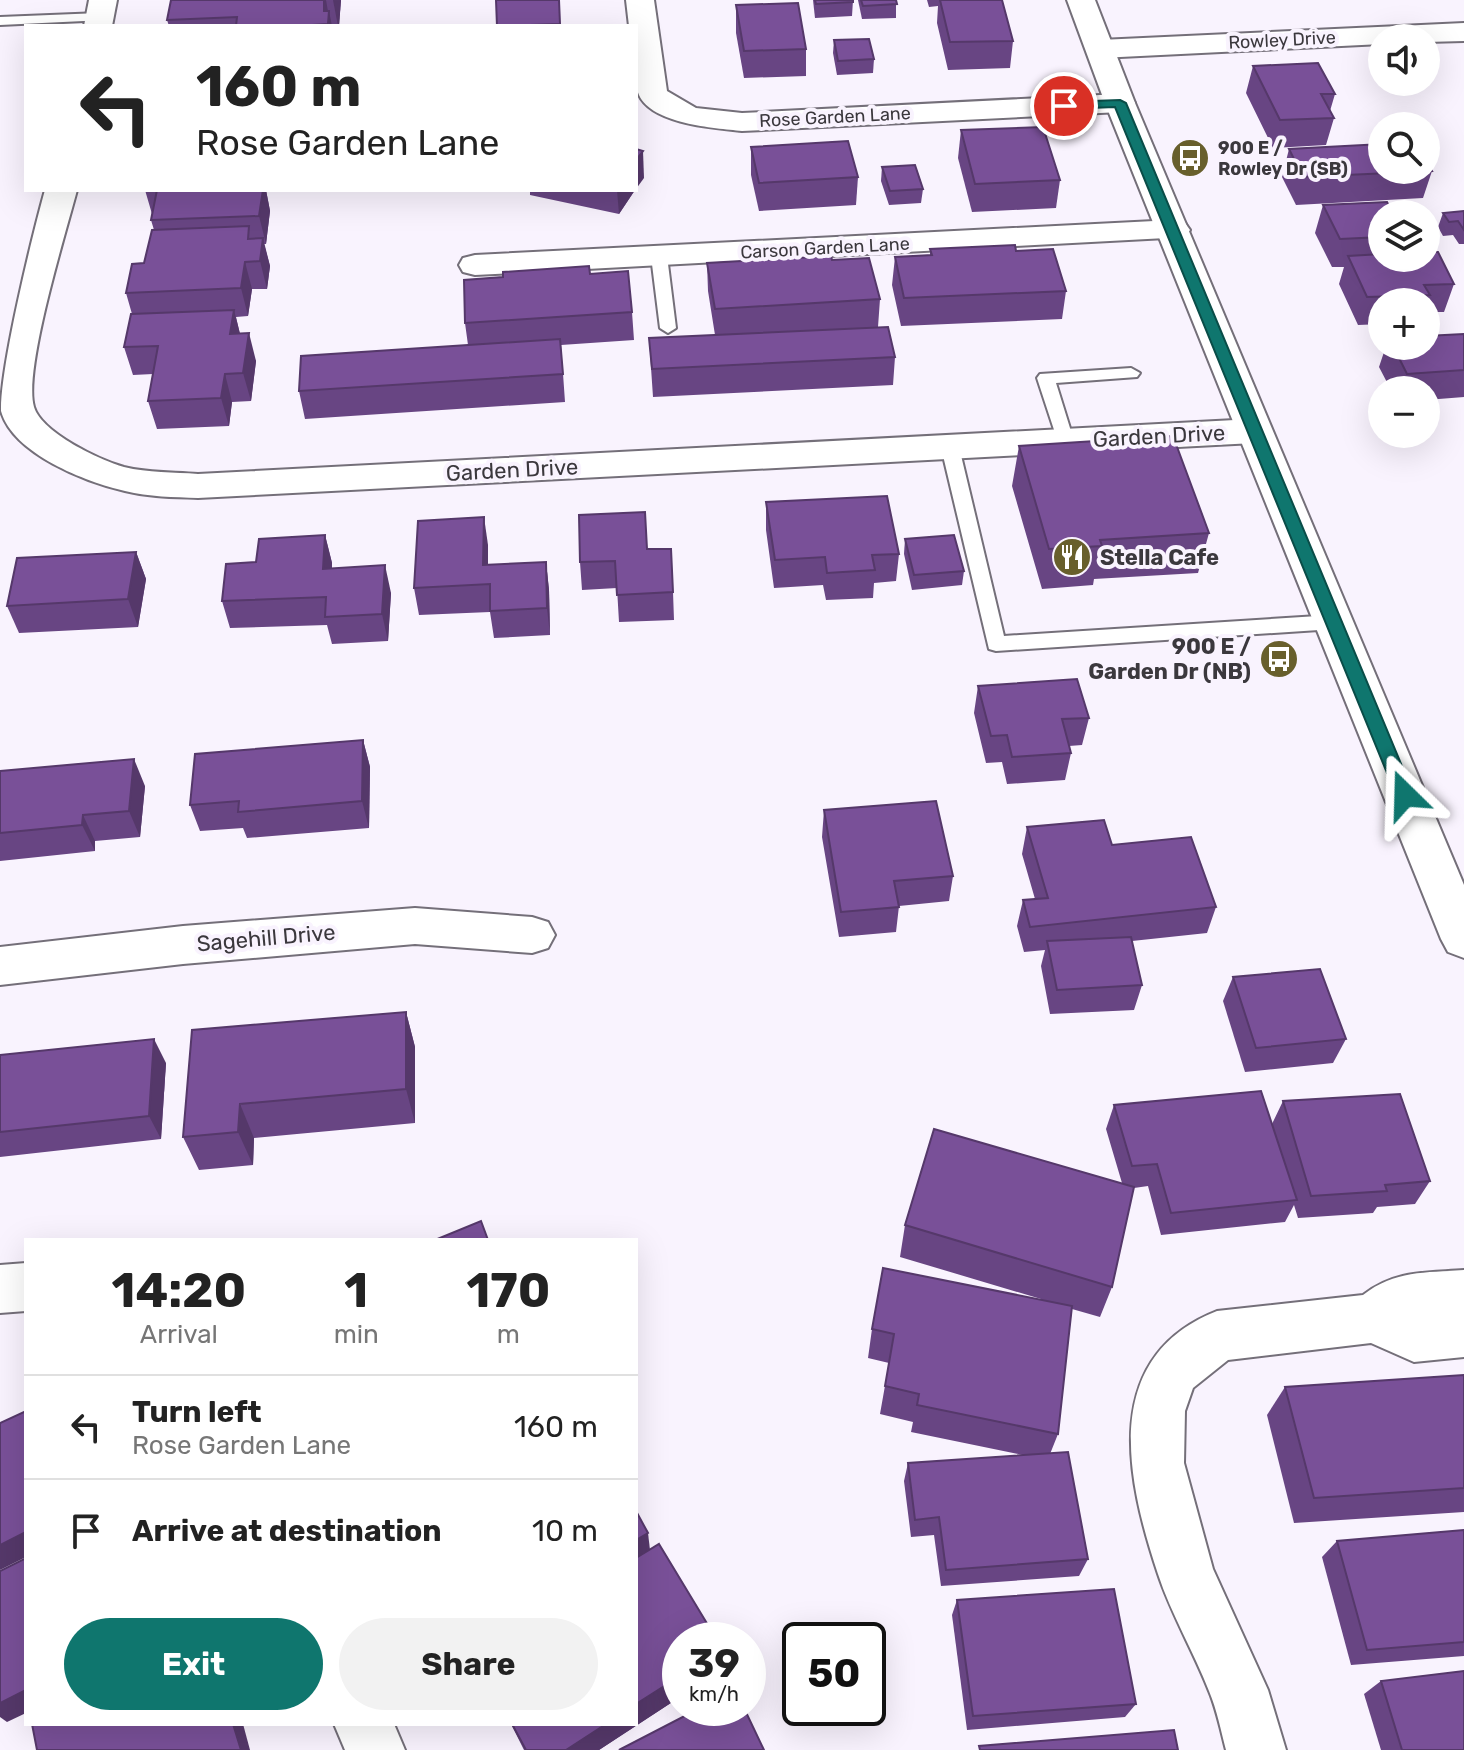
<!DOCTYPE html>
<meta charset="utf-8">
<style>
body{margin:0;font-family:Rubik,sans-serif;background:#f2f2f2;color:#222;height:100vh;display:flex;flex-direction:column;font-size:30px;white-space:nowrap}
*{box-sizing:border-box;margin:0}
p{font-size:26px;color:#767676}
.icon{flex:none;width:44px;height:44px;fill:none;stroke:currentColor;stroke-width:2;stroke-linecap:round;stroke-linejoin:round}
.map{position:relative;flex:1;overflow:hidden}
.drawer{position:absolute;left:24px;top:1238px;width:614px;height:488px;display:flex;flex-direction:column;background:#fff;border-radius:0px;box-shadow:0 8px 32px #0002}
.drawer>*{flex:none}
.top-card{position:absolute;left:24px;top:24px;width:614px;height:168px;border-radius:0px;box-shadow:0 8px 32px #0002;background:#fff;color:#222;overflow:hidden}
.fabs{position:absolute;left:1368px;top:24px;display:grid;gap:16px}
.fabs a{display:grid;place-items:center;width:72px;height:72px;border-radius:50%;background:#fff;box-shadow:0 8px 32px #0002;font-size:40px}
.speed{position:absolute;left:662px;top:1622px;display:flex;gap:16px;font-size:40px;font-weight:700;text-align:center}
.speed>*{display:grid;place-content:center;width:104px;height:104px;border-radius:50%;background:#fff;box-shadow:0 8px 32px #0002;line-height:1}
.speed small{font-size:20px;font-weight:400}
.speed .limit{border:4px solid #111;border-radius:12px;background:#fff;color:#111}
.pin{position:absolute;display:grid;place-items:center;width:68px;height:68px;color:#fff;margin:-34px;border:4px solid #fff;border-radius:50%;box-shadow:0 2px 8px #0007}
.me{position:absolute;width:88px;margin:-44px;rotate:338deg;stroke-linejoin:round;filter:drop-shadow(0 0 6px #0008)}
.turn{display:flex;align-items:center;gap:28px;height:168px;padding:0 40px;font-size:36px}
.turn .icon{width:104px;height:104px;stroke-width:2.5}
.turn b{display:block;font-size:56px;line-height:68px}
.eta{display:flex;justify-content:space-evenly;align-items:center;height:136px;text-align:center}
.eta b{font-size:48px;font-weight:700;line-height:56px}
.cta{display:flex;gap:16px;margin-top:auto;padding:16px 40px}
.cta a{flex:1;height:92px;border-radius:48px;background:#0f766e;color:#fff;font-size:32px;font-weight:700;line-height:92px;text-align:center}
.cta a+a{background:#f2f2f2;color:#222}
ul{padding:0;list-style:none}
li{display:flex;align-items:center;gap:24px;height:104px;padding:0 40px;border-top:2px solid #e0e0e0}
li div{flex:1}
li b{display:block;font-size:30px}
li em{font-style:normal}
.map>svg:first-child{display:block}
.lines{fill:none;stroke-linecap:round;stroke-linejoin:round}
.lane-casing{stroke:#746f79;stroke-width:4}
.street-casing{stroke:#746f79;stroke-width:4}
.secondary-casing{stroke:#746f79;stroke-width:4}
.lane{fill:#fff;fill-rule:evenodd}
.street{fill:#fff;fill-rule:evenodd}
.secondary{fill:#fff;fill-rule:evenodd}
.wall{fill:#684583}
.shaded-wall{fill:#55386a}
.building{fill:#795098;stroke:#55386a;stroke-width:2}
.route{fill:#0f766e;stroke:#0a4d48;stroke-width:2}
.labels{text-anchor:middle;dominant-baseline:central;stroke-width:8;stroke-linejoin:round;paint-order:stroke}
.far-street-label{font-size:18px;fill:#3b383d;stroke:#f9f3fe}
.far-poi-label{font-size:18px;font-weight:bold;fill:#3b383d;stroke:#f9f3fe;text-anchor:start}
.street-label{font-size:22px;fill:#3b383d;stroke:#f9f3fe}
.poi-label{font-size:22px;font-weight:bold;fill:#3b383d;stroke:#f9f3fe;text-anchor:start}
</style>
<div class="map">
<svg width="1464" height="1750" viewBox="0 0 1464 1750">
<rect width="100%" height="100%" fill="#f9f3fe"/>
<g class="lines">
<!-- lane casing -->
<g class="lane-casing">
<g id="lane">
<polygon points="100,13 107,17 105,20 0,25 0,17"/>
<polygon points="659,251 667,256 676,328 668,333 660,328 651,256"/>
<polygon points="1131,368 1140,373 1137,377 1056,383 1074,441 1071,445 1059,445 1037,378 1040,374"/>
<polygon points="950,441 959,447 1004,636 1334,615 1344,622 1334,629 996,651 989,649 941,447"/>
</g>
</g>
<!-- street casing -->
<g class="street-casing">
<g id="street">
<polygon points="89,0 117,0 112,26 84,26"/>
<path d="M626 0H654L667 91 696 108 742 113 1120 94 1131 97 1135 103 1131 109 1120 112 742 131C714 128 652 124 639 95 631 76 636 46 636 26H629Z"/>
<polygon points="1464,23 1464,41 1426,42 1426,38 1382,38 1382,44 1100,58 1090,55 1086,49 1090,43 1100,40"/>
<path d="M45 190H77C66 232 23 370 34 407 42 433 100 460 124 467 148 473 174 472 198 474L1254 419 1267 423 1272 431 1267 439 1254 443 198 498C174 497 149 497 125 491 86 482 13 454 1 411 0 368 32 237 45 190Z"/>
<polygon points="1174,220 1185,223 1190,230 1185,237 475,275 463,272 459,265 463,258 475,255"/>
<polygon points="415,908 532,917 548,922 555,935 548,948 532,953 415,944 183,964 0,985 0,947 183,926"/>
<polygon points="26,1263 26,1311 0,1313 0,1265"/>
<path d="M1464 1270V1357L1414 1362 1371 1343 1228 1360 1193 1388 1185 1411 1184 1463 1213 1569 1268 1690 1286 1750H1226C1221 1731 1217 1710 1209 1691 1194 1652 1171 1614 1158 1574 1126 1478 1100 1357 1217 1311L1363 1295C1395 1270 1425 1273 1464 1270Z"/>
<polygon points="334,1724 394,1724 405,1750 345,1750"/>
</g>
</g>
<!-- secondary casing -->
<g class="secondary-casing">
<polygon id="secondary" points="1067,0 1095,0 1135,103 1464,885 1464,958 1448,952 1441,939 1105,103"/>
</g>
<!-- lane -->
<use href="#lane" class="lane"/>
<!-- street -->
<use href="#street" class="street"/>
<!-- secondary -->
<use href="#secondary" class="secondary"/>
</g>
<!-- wall -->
<g class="wall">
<polygon points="171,0 341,0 339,26 169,26 167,20"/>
<polygon points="813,0 853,0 852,16 815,18"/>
<polygon points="858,0 896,0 896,18 862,19"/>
<polygon points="927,0 1002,0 1013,41 1010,68 948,70 937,23 938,6 929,7"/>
<polygon points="736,5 806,49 806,76 744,78 736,33"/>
<polygon points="834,40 874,59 873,73 837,75 833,53"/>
<polygon points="1253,66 1335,94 1330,111 1334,118 1326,145 1273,148 1246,93"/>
<polygon points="961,130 1060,180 1056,208 972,212 958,158"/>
<polygon points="751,147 858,177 856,205 759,211 751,175"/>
<polygon points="1289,149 1432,171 1423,198 1296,205 1282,177"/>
<polygon points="882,167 923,189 921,203 889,205 881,181"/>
<polygon points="145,190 266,190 270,211 266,244 264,244 270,266 267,289 252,289 248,316 236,317 240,334 256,361 251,401 232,402 229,426 157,429 148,401 153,374 133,375 124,347 132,314 126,293 144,263 154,230 151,220 152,214"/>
<polygon points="530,190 635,190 619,214 530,195"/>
<polygon points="1323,205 1382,214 1382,258 1454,284 1444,312 1426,312 1426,302 1382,302 1382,324 1358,325 1339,284 1344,267 1332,267 1315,233"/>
<polygon points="1464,211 1464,244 1459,244 1453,235 1443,236 1438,227 1443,213"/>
<polygon points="930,249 1016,251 1066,291 1062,319 901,326 892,285 895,257 930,256"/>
<polygon points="832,260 880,299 878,327 895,357 893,385 653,397 649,338 715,335 708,291 707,263"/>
<polygon points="590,274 632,312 634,340 561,345 565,402 305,419 299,391 468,345 465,323"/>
<polygon points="1464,334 1464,397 1426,400 1426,390 1391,390 1379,367 1386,346 1426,346"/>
<polygon points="1019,446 1209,533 1198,573 1094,579 1093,585 1042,589 1012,486"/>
<polygon points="766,502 899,554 896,581 874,583 873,598 826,600 823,585 774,588 766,530"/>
<polygon points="325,535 332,563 332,568 391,593 388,641 332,644 327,625 230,628 222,601 256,562"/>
<polygon points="905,539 964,571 962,585 912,590 904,554"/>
<polygon points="488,545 488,565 546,562 549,590 550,635 494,638 490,612 419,615 414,588"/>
<polygon points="647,549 673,592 674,620 619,622 617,588 582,590 580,562"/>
<polygon points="136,552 146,579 138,627 19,633 7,606"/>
<polygon points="978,686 1089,718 1082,745 1069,746 1071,753 1065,780 1007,784 1002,762 986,763 974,713"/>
<polygon points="363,740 370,767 369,828 247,838 243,828 200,831 190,805"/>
<polygon points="0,771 145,786 140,837 95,841 95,851 0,861"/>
<polygon points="824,810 953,876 949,901 899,906 896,932 839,937 822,837"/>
<polygon points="1027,827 1112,845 1216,907 1207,933 1132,941 1142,985 1134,1010 1050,1014 1041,966 1045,950 1024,952 1017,926 1023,900 1035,899 1022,854"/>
<polygon points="1233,977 1346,1039 1333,1063 1245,1072 1223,1001"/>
<polygon points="406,1012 415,1047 415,1123 254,1138 253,1165 199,1170 183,1137"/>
<polygon points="0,1055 166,1063 161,1139 0,1157"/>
<polygon points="1283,1101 1430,1181 1415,1204 1377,1207 1373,1213 1298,1218 1294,1205 1285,1222 1161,1235 1148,1186 1134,1188 1112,1287 1100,1317 1072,1309 1058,1434 1050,1454 1088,1559 1079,1576 941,1586 934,1535 911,1537 904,1481 908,1463 1023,1455 911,1432 913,1422 880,1414 889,1363 868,1358 872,1329 1041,1299 900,1257 905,1225 1122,1183 1106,1129 1114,1105 1272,1124"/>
<polygon points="1464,1375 1464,1512 1294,1523 1267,1415 1285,1387"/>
<polygon points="1464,1530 1464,1656 1351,1665 1322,1557 1337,1541"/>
<polygon points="650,1550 680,1640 680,1697 599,1750 524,1750 511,1724 636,1724"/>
<polygon points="957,1600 1136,1704 1125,1717 967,1730 952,1615"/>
<polygon points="1381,1681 1464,1750 1381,1750 1364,1694"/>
</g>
<!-- shaded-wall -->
<g class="shaded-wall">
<polygon points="324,0 326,0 329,17 329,11 332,26 329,26 324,11"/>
<polygon points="333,0 341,0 339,26 338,26"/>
<polygon points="643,151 644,178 636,189 636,160"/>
<polygon points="257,190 266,190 270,211 266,244 259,216"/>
<polygon points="617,190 635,190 619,214"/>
<polygon points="263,238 270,266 267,289 260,261"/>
<polygon points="245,262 252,289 248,316 241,288"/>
<polygon points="234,310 241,338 230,334"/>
<polygon points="249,333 256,361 251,401 243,373"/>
<polygon points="225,374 232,402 229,426 221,398"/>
<polygon points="484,517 488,545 488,584 483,565"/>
<polygon points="325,535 332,563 330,597 323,569"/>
<polygon points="136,552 146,579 138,627 128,599"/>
<polygon points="546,562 549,590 550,635 547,608"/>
<polygon points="385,565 391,593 388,641 382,614"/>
<polygon points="363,740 370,767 369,828 362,801"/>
<polygon points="134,759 145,786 140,837 129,811"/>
<polygon points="83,815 95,841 95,851 82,825"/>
<polygon points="406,1012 415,1047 415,1123 406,1089"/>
<polygon points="154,1039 166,1063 161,1139 149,1116"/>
<polygon points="240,1104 254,1138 253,1165 238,1132"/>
<polygon points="26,1532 26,1557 0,1570 0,1545"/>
<polygon points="648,1533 650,1550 636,1558 636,1540"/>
<polygon points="680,1676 680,1697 599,1750 566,1750 606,1724 636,1724 636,1704"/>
<polygon points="26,1690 26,1713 7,1722 0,1717 0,1703"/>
<polygon points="233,1724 243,1724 250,1750 241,1750"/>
</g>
<!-- building -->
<g class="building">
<polygon points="171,0 324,0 324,11 329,11 328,24 296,26 236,26 237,17 167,20"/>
<polygon points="496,0 559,0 560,24 497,26"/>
<polygon points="815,0 853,0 853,2 816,4"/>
<polygon points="861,0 896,0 897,4 863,6"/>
<polygon points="940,0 1002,0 1013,41 950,42"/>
<polygon points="798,3 806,49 744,51 736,5"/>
<polygon points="869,39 874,59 838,61 834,40"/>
<polygon points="1318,63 1335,94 1321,94 1334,118 1280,120 1253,66"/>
<polygon points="1043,127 1060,180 975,184 961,130"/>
<polygon points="848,141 858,177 759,183 751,147"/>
<polygon points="1382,144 1382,170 1426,170 1426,160 1432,171 1303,177 1289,149"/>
<polygon points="636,149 643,151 636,160"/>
<polygon points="915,165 923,189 890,191 882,167"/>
<polygon points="145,190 263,190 259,216 151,220 157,190"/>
<polygon points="1387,202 1393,214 1382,214 1382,237 1340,239 1323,205"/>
<polygon points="1464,211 1464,230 1458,221 1449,222 1443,213"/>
<polygon points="249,226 248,239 263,238 260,261 245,262 241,288 126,293 132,264 144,263 152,230"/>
<polygon points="1015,245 1016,251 1053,249 1066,291 904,298 895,257 932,255 930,249"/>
<polygon points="1426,252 1438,252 1454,284 1424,285 1430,295 1367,297 1348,256 1382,254 1382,258 1426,258"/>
<polygon points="831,256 832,260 869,258 880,299 715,309 707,263"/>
<polygon points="589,266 590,274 628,271 632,312 465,323 464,280 503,277 503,272"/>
<polygon points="234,310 230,334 249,333 243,373 225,374 221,398 148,401 158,346 124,347 131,314"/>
<polygon points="888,327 895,357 652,369 649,338"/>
<polygon points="1464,334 1464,370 1407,374 1393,346 1426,346 1426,336"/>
<polygon points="560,339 563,374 299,391 301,356"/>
<polygon points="1173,436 1209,533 1100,540 1102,546 1049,549 1019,446"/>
<polygon points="887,496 899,554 872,555 875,570 827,573 825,557 775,560 766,502"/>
<polygon points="645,512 647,549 671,549 673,592 617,595 615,561 580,562 579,515"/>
<polygon points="484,517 483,565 546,562 547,608 490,611 490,584 414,588 418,521"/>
<polygon points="325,535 323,569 385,565 382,614 325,617 326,597 222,601 226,564 256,562 259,539"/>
<polygon points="954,535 964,571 914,575 905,539"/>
<polygon points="136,552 128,599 7,606 17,558"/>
<polygon points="1077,679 1089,718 1062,719 1071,753 1012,757 1007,735 991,736 978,686"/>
<polygon points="363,740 362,801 238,812 239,801 190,805 195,754"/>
<polygon points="134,759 129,811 83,815 82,825 0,833 0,771"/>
<polygon points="936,801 953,876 894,881 899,907 841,912 824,810"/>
<polygon points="1104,820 1112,845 1191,837 1216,907 1030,927 1023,900 1048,898 1027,827"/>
<polygon points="1131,937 1142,985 1057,990 1047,941"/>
<polygon points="1320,969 1346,1039 1256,1048 1233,977"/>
<polygon points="406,1012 406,1089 240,1104 238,1132 183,1137 192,1030"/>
<polygon points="154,1039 149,1116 0,1132 0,1055"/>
<polygon points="1261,1091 1297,1200 1171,1213 1157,1164 1132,1166 1114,1105"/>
<polygon points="1400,1094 1430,1181 1385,1185 1387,1191 1311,1196 1283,1101"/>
<polygon points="934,1129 1134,1187 1112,1287 905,1225"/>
<polygon points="481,1221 488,1240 435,1240"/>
<polygon points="883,1268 1072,1306 1058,1434 917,1405 919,1394 885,1386 894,1334 872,1329"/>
<polygon points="1464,1375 1464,1488 1314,1498 1285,1387"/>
<polygon points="26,1411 26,1532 0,1545 0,1423"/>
<polygon points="1068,1452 1088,1559 946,1570 939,1517 915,1520 908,1463"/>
<polygon points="636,1511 648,1533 636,1540"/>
<polygon points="1464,1530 1464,1642 1367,1650 1337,1541"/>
<polygon points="659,1544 717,1640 680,1640 680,1676 636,1704 636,1558"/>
<polygon points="26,1558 26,1690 0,1703 0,1571"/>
<polygon points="1114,1589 1136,1704 973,1716 957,1600"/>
<polygon points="1464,1671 1464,1750 1402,1750 1381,1681"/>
<polygon points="700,1708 744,1708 764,1750 619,1750"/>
<polygon points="32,1724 233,1724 241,1750 37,1750"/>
<polygon points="512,1724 606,1724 566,1750 526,1750"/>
<polygon points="1174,1730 1178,1750 980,1750 979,1746"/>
</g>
<!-- route -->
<polygon class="route" points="1120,100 1126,103 1414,795 1411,799 1399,799 1396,795 1115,107 1064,109 1058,106 1064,102"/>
<!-- icons -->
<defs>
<g id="bus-disc" transform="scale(2)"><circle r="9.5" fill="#685f2c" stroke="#f9f3fe"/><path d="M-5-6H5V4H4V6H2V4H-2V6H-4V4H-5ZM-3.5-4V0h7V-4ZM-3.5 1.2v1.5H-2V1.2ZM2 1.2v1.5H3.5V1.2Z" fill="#fff"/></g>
<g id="restaurant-disc" transform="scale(2)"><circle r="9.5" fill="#685f2c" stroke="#f9f3fe"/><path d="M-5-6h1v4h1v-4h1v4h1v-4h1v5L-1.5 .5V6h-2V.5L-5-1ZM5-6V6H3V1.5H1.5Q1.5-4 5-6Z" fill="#fff"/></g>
</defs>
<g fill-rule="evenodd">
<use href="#bus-disc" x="1190" y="158"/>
<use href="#restaurant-disc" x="1072" y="557"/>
<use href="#bus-disc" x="1279" y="659"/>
</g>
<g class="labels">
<!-- far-street labels -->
<g class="far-street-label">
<text transform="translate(1282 40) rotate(-3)">Rowley Drive</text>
<text transform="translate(835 117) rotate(-3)">Rose Garden Lane</text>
<text transform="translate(825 248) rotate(-3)">Carson Garden Lane</text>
</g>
<!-- far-poi labels -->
<g class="far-poi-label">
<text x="1218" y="148">900 E /<tspan x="1218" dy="21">Rowley Dr (SB)</tspan></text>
</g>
<!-- street labels -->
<g class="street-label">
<text transform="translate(1159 436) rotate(-3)">Garden Drive</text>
<text transform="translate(512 470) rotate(-3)">Garden Drive</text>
<text transform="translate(266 938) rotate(-5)">Sagehill Drive</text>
</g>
<!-- poi labels -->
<g class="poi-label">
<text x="1100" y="557">Stella Cafe</text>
<text x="1251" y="646" text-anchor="end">900 E /<tspan x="1251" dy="25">Garden Dr (NB)</tspan></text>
</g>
</g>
</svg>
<div class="fabs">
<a><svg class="icon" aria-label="sound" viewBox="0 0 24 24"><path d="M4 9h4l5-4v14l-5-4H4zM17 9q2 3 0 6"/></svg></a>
<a><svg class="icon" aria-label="search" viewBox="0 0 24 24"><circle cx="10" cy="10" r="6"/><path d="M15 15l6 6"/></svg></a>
<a><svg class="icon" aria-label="layers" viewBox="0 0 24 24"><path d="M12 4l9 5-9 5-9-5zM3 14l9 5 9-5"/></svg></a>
<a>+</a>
<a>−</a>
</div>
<div class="speed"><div>39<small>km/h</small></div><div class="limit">50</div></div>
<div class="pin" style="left:1064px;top:106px;background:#d93025"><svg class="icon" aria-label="arrive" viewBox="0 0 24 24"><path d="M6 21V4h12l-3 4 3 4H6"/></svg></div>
<svg class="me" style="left:1405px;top:795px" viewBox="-20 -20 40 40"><path d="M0-17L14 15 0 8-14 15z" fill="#0f766e" stroke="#fff" stroke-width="4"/></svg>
<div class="top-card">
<div class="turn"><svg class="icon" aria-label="left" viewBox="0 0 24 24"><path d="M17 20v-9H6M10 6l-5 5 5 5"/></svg><div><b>160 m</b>Rose Garden Lane</div></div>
</div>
<section class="drawer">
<div class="eta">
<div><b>14:20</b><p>Arrival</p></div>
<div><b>1</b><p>min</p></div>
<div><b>170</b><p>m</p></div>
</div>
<ul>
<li><svg class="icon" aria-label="left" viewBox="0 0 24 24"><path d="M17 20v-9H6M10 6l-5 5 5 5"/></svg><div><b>Turn left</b><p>Rose Garden Lane</p></div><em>160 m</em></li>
<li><svg class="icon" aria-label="arrive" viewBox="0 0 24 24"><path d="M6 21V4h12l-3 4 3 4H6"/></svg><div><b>Arrive at destination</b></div><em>10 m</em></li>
</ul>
<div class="cta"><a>Exit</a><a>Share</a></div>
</section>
</div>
